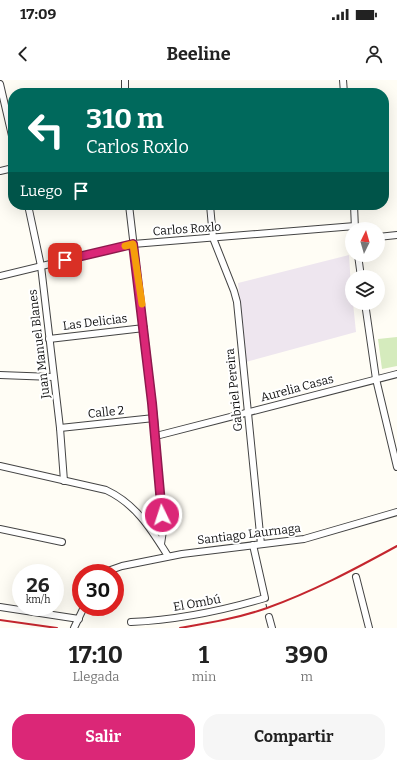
<!DOCTYPE html>
<html lang="es">
<meta charset="utf-8">
<style>
body{margin:0;font-family:Bitter,serif;background:#f6f6f6;color:#222;height:100vh;display:flex;flex-direction:column;font-size:15px;white-space:nowrap}
*{box-sizing:border-box;margin:0}
p{font-size:13px;color:#767676}
.icon{flex:none;width:22px;height:22px;fill:none;stroke:currentColor;stroke-width:2;stroke-linecap:round;stroke-linejoin:round}
.map{position:relative;height:548px;overflow:hidden}
.details{display:flex;flex-direction:column;background:#fff;flex:1}
.details>*{flex:none}
.guide{position:absolute;left:8px;top:8px;width:381px;height:122px;border-radius:16px;box-shadow:0 4px 16px #0002;background:#00695c;color:#fff;overflow:hidden}
.needle{width:26px;rotate:5deg}
.fabs{position:absolute;left:345px;top:142px;display:grid;gap:8px}
.fabs a{display:grid;place-items:center;width:40px;height:40px;border-radius:50%;background:#fff;box-shadow:0 4px 16px #0002;font-size:20px}
.speed{position:absolute;left:12px;top:484px;display:flex;gap:8px;font-size:20px;font-weight:700;text-align:center}
.speed>*{display:grid;place-content:center;width:52px;height:52px;border-radius:50%;background:#fff;box-shadow:0 4px 16px #0002;line-height:1}
.speed small{font-size:10px;font-weight:400}
.speed .limit{border:6px solid #d22;background:#fff;color:#111}
.pin{position:absolute;display:grid;place-items:center;width:34px;height:34px;color:#fff;margin:-17px;border-radius:8px;box-shadow:0 2px 6px #0006}
.me{position:absolute;width:44px;margin:-22px;rotate:356deg;stroke-linejoin:round;filter:drop-shadow(0 0 3px #0008)}
.turn{display:flex;align-items:center;gap:14px;height:84px;padding:0 12px;font-size:18px}
.turn .icon{width:52px;height:52px;stroke-width:2.5}
.turn b{display:block;font-size:28px;line-height:34px}
.then{display:flex;align-items:center;height:38px;padding:0 12px;background:#0003;gap:8px;font-size:15px}
.eta{display:flex;justify-content:space-evenly;align-items:center;height:68px;text-align:center}
.eta b{font-size:24px;font-weight:700;line-height:28px}
.action{display:flex;gap:8px;margin-top:auto;padding:8px 12px}
.action a{flex:1;height:46px;border-radius:16px;background:#db2777;color:#fff;font-size:16px;font-weight:700;line-height:46px;text-align:center}
.action a+a{background:#f6f6f6;color:#222}
.status{display:flex;justify-content:space-between;align-items:center;height:28px;padding:0 20px;background:#fff;direction:ltr}
.status svg{height:11px;fill:currentColor}
header{display:flex;justify-content:space-between;align-items:center;height:52px;padding:0 12px;background:#fff;font-size:18px;font-weight:700}
.map>svg:first-child{display:block}
.industrial{fill:#eee6ef}
.green{fill:#d5ebbd}
.lines{fill:none;stroke-linecap:round;stroke-linejoin:round}
.street-casing{stroke:#444;stroke-width:8}
.path{stroke:#333;stroke-width:1;stroke-dasharray:4 2;stroke-linecap:butt}
.street{stroke:#fff;stroke-width:6}
.rail{stroke:#c4262e;stroke-width:2}
.route-casing{stroke:#8e194d;stroke-width:10}
.route{stroke:#db2777;stroke-width:7}
.slow{stroke:#f59e0b;stroke-width:7}
.labels{text-anchor:middle;dominant-baseline:central;stroke-width:4;stroke-linejoin:round;paint-order:stroke}
.street-label{font-size:12px;fill:#111;stroke:#fff}
</style>
<div class="status"><b>17:09</b><svg viewBox="0 0 49 12"><path d="M0 12V9h3v3zM5 12V6h3v6zM10 12V3h3v9zM15 12V0h3v12zM26 1h20v11H26zM47 4h2v5h-2z"/></svg></div>
<header><svg class="icon" aria-label="back" viewBox="0 0 24 24"><path d="M15 5l-7 7 7 7"/></svg>Beeline<svg class="icon" aria-label="person" viewBox="0 0 24 24"><circle cx="12" cy="8" r="4"/><path d="M4 21q1-7 8-7t8 7"/></svg></header>
<div class="map">
<svg width="397" height="548" viewBox="0 0 397 548">
<rect width="100%" height="100%" fill="#fffdf5"/>
<!-- industrial -->
<polygon class="industrial" points="349,175 352,223 353,223 356,252 246,282 238,203"/>
<!-- green -->
<polygon class="green" points="397,257 397,286 382,289 378,259"/>
<g class="lines">
<!-- street casing -->
<g class="street-casing">
<g id="street">
<polyline points="125,0 125,13"/>
<polyline points="343,0 344,13"/>
<polyline points="0,4 13,60"/>
<polyline points="0,91 13,88"/>
<polyline points="28,125 41,186 60,348 64,401"/>
<polyline points="129,125 154,338 163,451 161,464"/>
<polyline points="210,125 213,158 234,211 237,222 261,464"/>
<polyline points="354,125 355,149"/>
<polyline points="378,157 397,155"/>
<polyline points="358,175 361,197"/>
<polyline points="0,196 133,164 355,146"/>
<polyline points="365,223 376,299 397,387"/>
<polyline points="49,259 144,248"/>
<polyline points="0,295 53,297"/>
<polyline points="60,348 154,338"/>
<polyline points="156,356 397,294"/>
<path d="M0 386 106 410C136 424 151 449 168 476"/>
<polyline points="0,449 62,462"/>
<polyline points="102,493 122,486 182,474 304,459 397,432"/>
<polyline points="356,497 369,548"/>
<polyline points="0,527 79,539"/>
<polyline points="269,537 272,548"/>
<path d="M131 542C177 540 221 531 265 518L253 465"/>
<polyline points="74,548 84,527"/>
</g>
</g>
<!-- path -->
<polyline class="path" points="266,524 267,530"/>
<!-- street -->
<use href="#street" class="street"/>
<!-- rail -->
<g class="rail">
<polyline points="0,540 57,548"/>
<path d="M180 548C209 543 239 538 267 528 312 512 355 489 397 466"/>
</g>
</g>
<g class="lines">
<!-- route casing -->
<g class="route-casing">
<polyline id="route" points="65,180 133,164 152,323 162,435"/>
</g>
<!-- route -->
<use href="#route" class="route"/>
<!-- slow -->
<polyline class="slow" points="125,166 133,164 142,224"/>
</g>
<g class="labels">
<!-- street labels -->
<g class="street-label">
<text transform="translate(187 149) rotate(-4)">Carlos Roxlo</text>
<text transform="translate(95 242) rotate(-7)">Las Delicias</text>
<text transform="translate(39 264) rotate(-97)">Juan Manuel Blanes</text>
<text transform="translate(297 308) rotate(-15)">Aurelia Casas</text>
<text transform="translate(234 310) rotate(-96)">Gabriel Pereira</text>
<text transform="translate(106 332) rotate(-6)">Calle 2</text>
<text transform="translate(249 454) rotate(-7)">Santiago Laurnaga</text>
<text transform="translate(197 523) rotate(-10)">El Ombú</text>
</g>
</g>
</svg>
<div class="fabs">
<a><svg class="needle" viewBox="-14 -14 28 28"><path d="M0-13l5 13h-10z" fill="#e53935"/><path d="M0 13l5-13h-10z" fill="#767676"/></svg></a>
<a><svg class="icon" aria-label="layers" viewBox="0 0 24 24"><path d="M12 4l9 5-9 5-9-5zM3 14l9 5 9-5"/></svg></a>
</div>
<div class="speed"><div>26<small>km/h</small></div><div class="limit">30</div></div>
<div class="pin" style="left:65px;top:180px;background:#d93025"><svg class="icon" aria-label="arrive" viewBox="0 0 24 24"><path d="M6 21V4h12l-3 4 3 4H6"/></svg></div>
<svg class="me" style="left:162px;top:435px" viewBox="-20 -20 40 40"><circle r="17" fill="#db2777" stroke="#fff" stroke-width="3"/><path d="M0-11L8 9 0 5-8 9z" fill="#fff"/></svg>
<div class="guide">
<div class="turn"><svg class="icon" aria-label="left" viewBox="0 0 24 24"><path d="M17 20v-9H6M10 6l-5 5 5 5"/></svg><div><b>310 m</b>Carlos Roxlo</div></div>
<div class="then">Luego<svg class="icon" aria-label="arrive" viewBox="0 0 24 24"><path d="M6 21V4h12l-3 4 3 4H6"/></svg></div>
</div>
</div>
<section class="details">
<div class="eta">
<div><b>17:10</b><p>Llegada</p></div>
<div><b>1</b><p>min</p></div>
<div><b>390</b><p>m</p></div>
</div>
<div class="action"><a>Salir</a><a>Compartir</a></div>
</section>
